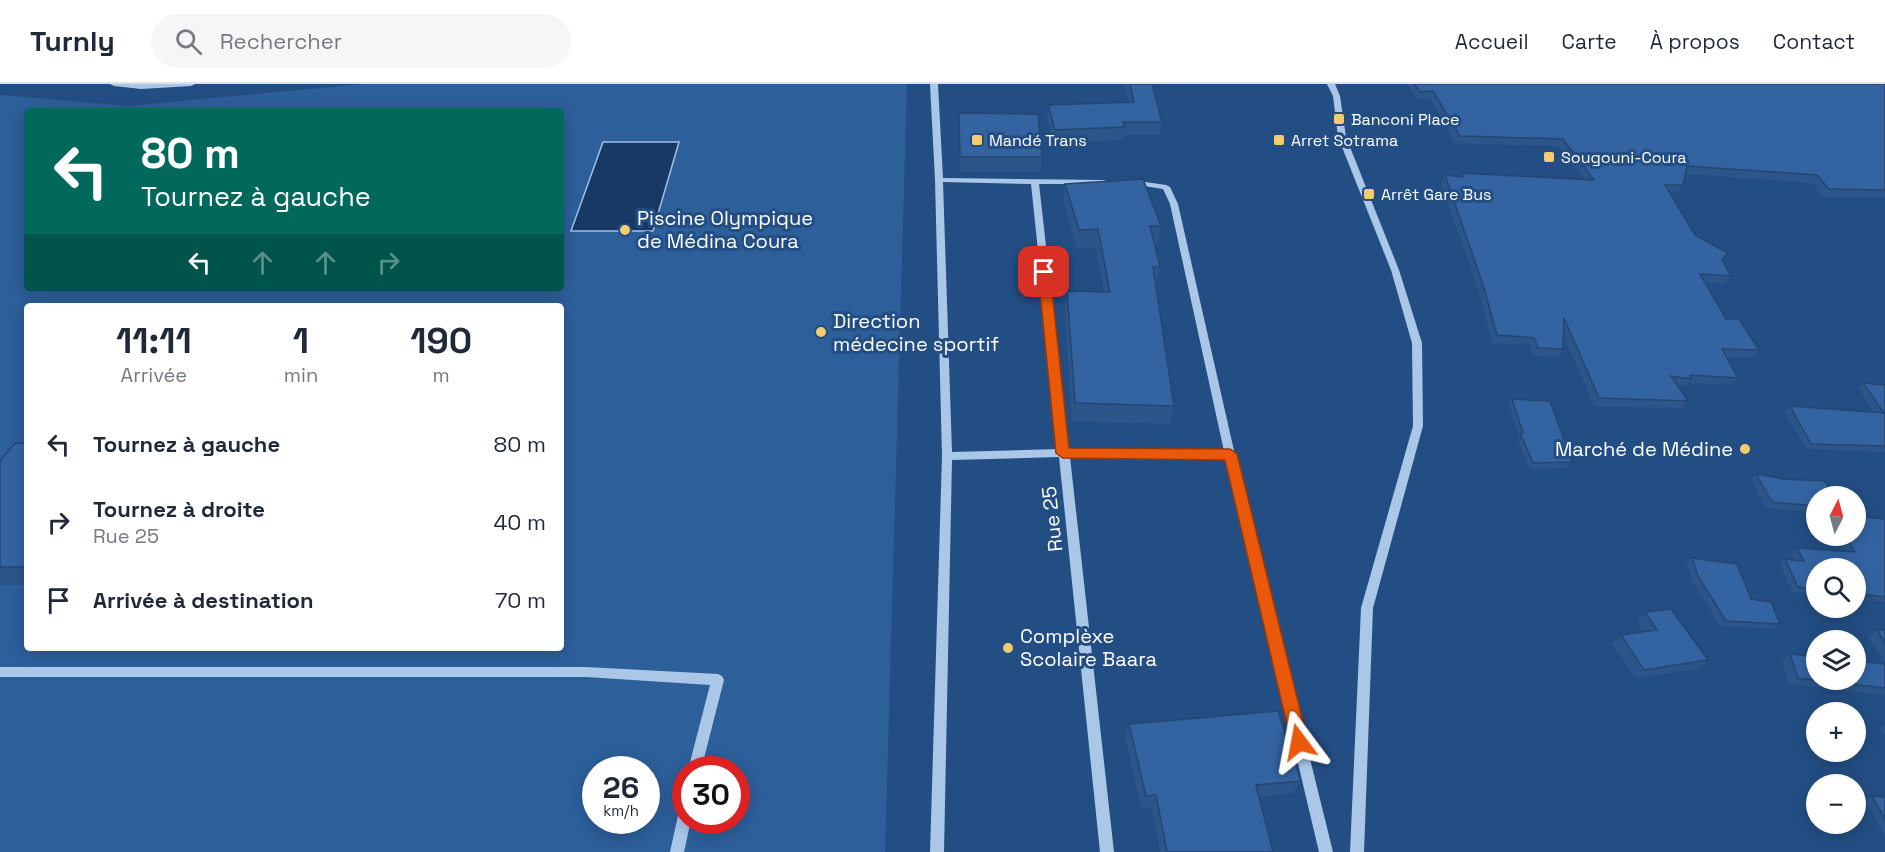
<!DOCTYPE html>
<html lang="fr">
<meta charset="utf-8">
<style>
body{margin:0;font-family:"Space Grotesk",sans-serif;background:#f6f6f7;color:#1f2937;height:100vh;display:flex;flex-direction:column;font-size:22px;white-space:nowrap}
*{box-sizing:border-box;margin:0}
p{font-size:20px;color:#747a83}
.icon{flex:none;width:33px;height:33px;fill:none;stroke:currentColor;stroke-width:2;stroke-linecap:round;stroke-linejoin:round}
.map{position:relative;flex:1;overflow:hidden}
.panel{position:absolute;left:24px;top:219px;width:540px;height:348px;display:flex;flex-direction:column;background:#fff;border-radius:6px;box-shadow:0 3px 15px #0003}
.panel>*{flex:none}
.guide{position:absolute;left:24px;top:24px;width:540px;height:183px;border-radius:6px;box-shadow:0 3px 15px #0003;background:#00695c;color:#fff;overflow:hidden}
.needle{width:39px;rotate:6deg}
.fabs{position:absolute;left:1806px;top:402px;display:grid;gap:12px}
.fabs a{display:grid;place-items:center;width:60px;height:60px;border-radius:50%;background:#fff;box-shadow:0 3px 15px #0003;font-size:30px}
.speed{position:absolute;left:582px;top:672px;display:flex;gap:12px;font-size:30px;font-weight:700;text-align:center}
.speed>*{display:grid;place-content:center;width:78px;height:78px;border-radius:50%;background:#fff;box-shadow:0 3px 15px #0003;line-height:1}
.speed small{font-size:15px;font-weight:400}
.speed .limit{border:9px solid #d22;background:#fff;color:#111}
.pin{position:absolute;display:grid;place-items:center;width:51px;height:51px;color:#fff;margin:-26px;border-radius:12px;box-shadow:0 3px 9px #0006}
.me{position:absolute;width:66px;margin:-33px;rotate:347deg;stroke-linejoin:round;filter:drop-shadow(0 0 4px #0008)}
.turn{display:flex;align-items:center;gap:21px;height:126px;padding:0 18px;font-size:27px}
.turn .icon{width:78px;height:78px;stroke-width:2.5}
.turn b{display:block;font-size:42px;line-height:51px}
.lanes{display:flex;align-items:center;height:57px;padding:0 18px;background:#0003;justify-content:center;gap:30px;direction:ltr}
.lanes .off{opacity:.35}
.eta{display:flex;justify-content:space-evenly;align-items:center;height:102px;text-align:center}
.eta b{font-size:36px;font-weight:700;line-height:42px}
ul{padding:0;list-style:none}
li{display:flex;align-items:center;gap:18px;height:78px;padding:0 18px}
li div{flex:1}
li b{display:block;font-size:22px}
li em{font-style:normal}
header{display:flex;align-items:center;gap:36px;box-sizing:border-box;height:84px;padding:0 30px;background:#fff;border-bottom:2px solid #e0e1e3}
header strong{font-size:28px}
nav{display:flex;gap:33px;margin-inline-start:auto;font-size:21px}
.search{width:420px;height:54px;background:#f6f6f7;display:flex;align-items:center;gap:15px;box-sizing:border-box;padding:0 21px;border-radius:33px;color:#747a83;font-size:22px}
.map>svg:first-child{display:block}
.green{fill:#2d5f9b;fill-rule:evenodd}
.water{fill:#183963;stroke:#9fc2e9;stroke-width:1.5}
.lines{fill:none;stroke-linecap:round;stroke-linejoin:round}
.minor{fill:#abc7e8;fill-rule:evenodd}
.wall{fill:#2c568a}
.building{fill:#3364a1;stroke:#244671;stroke-width:1.5}
.route{fill:#ea580c;stroke:#983908;stroke-width:1.5}
.poi-dot{fill:#f3cc6e;stroke:#234e84;stroke-width:2}
.labels{text-anchor:middle;dominant-baseline:central;stroke-width:6;stroke-linejoin:round;paint-order:stroke}
.far-poi-label{font-size:16px;fill:#fff;stroke:#234e84;text-anchor:start}
.poi-label{font-size:20px;fill:#fff;stroke:#234e84;text-anchor:start}
.street-label{font-size:20px;fill:#fff;stroke:#234e84}
</style>
<header>
<strong>Turnly</strong>
<div class="search"><svg class="icon" aria-label="search" viewBox="0 0 24 24"><circle cx="10" cy="10" r="6"/><path d="M15 15l6 6"/></svg>Rechercher</div>
<nav><a>Accueil</a><a>Carte</a><a>À propos</a><a>Contact</a></nav>
</header>
<div class="map">
<svg width="1885" height="768" viewBox="0 0 1885 768">
<rect width="100%" height="100%" fill="#234e84"/>
<!-- green -->
<path class="green" d="M362 0H907L885 768H0V11L129 22ZM27 27H561V204H27ZM27 222H561V564H27ZM596 686H646V736H596ZM686 686H736V736H686Z"/>
<!-- water -->
<polygon class="water" points="603,58 679,58 653,147 571,147"/>
<g class="lines">
<!-- minor -->
<g class="minor">
<polygon points="110,0 195,0 191,2 141,5 114,2"/>
<path d="M930 0H938L943 94 1104 96 1108 98 1104 100H1039L1069 365 1224 367 1170 120 1163 105 1131 100 1127 98 1131 96 1166 101 1170 103 1178 120 1235 371 1333 768H1319L1226 375 1070 373 1114 768H1100L1059 373 952 376 944 768H930L942 372 935 96ZM943 98 1031 100 1059 365 952 368Z"/>
<polygon points="1327,0 1335,0 1340,12 1346,53 1399,186 1422,259 1423,342 1373,524 1364,768 1350,768 1361,524 1413,342 1412,259 1391,186 1338,53 1333,12"/>
<polygon points="0,583 586,583 718,590 722,592 724,596 701,686 688,686 710,601 586,593 0,593"/>
<polygon points="686,721 686,736 691,736 684,768 670,768 679,727 681,722"/>
</g>
</g>
<!-- wall -->
<g class="wall">
<polygon points="1124,0 1152,0 1162,38 1160,51 1124,51 1123,56 1054,59 1047,34 1048,21 1129,18"/>
<polygon points="1407,0 1885,0 1885,113 1823,113 1812,99 1685,90 1683,101 1678,108 1670,109 1695,151 1722,177 1731,192 1725,200 1705,198 1726,235 1759,266 1753,274 1727,273 1738,294 1732,301 1688,299 1685,303 1678,302 1688,317 1682,325 1594,322 1563,251 1563,265 1558,273 1534,272 1529,261 1492,259 1480,211 1441,99 1445,91 1460,93 1461,89 1584,96 1559,62 1456,60 1430,15 1417,15"/>
<polygon points="959,29 1042,73 1041,88 960,88"/>
<polygon points="1065,100 1161,142 1157,160 1154,160 1160,183 1156,201 1174,322 1170,340 1072,337 1065,226 1067,207 1104,208 1096,164 1077,165 1063,118"/>
<polygon points="1863,299 1885,301 1885,368 1806,365 1785,328 1790,322 1874,328 1858,305"/>
<polygon points="1512,315 1572,378 1568,384 1530,385 1517,355 1519,352 1509,321"/>
<polygon points="27,359 27,501 0,501 0,377"/>
<polygon points="1756,390 1816,412 1816,428 1766,424 1751,395"/>
<polygon points="1885,435 1885,518 1856,515 1856,484 1816,484 1816,510 1792,508 1780,480 1785,475 1794,476 1791,469 1797,464 1846,467 1838,452 1856,452"/>
<polygon points="1692,474 1751,515 1780,540 1774,545 1720,542 1693,497 1686,479"/>
<polygon points="1645,528 1708,576 1698,585 1635,594 1612,560 1621,551 1643,548 1637,537"/>
<polygon points="1877,546 1885,546 1885,578 1868,553"/>
<polygon points="1790,570 1885,580 1885,611 1789,600 1782,577"/>
<polygon points="1129,640 1301,697 1293,709 1259,713 1273,768 1160,768 1151,723 1141,724 1125,653"/>
<polygon points="1885,642 1885,651 1879,645"/>
<polygon points="1872,712 1885,713 1885,752 1865,716"/>
</g>
<!-- building -->
<g class="building">
<polygon points="1130,0 1152,0 1162,38 1123,38 1125,43 1055,46 1048,21 1134,18"/>
<polygon points="1414,0 1885,0 1885,106 1829,105 1817,91 1687,82 1683,101 1665,101 1695,151 1728,169 1722,176 1731,192 1700,190 1726,235 1739,235 1759,266 1722,265 1738,294 1690,291 1691,295 1671,292 1688,317 1599,314 1564,234 1563,265 1538,264 1534,254 1497,251 1484,204 1445,91 1463,93 1461,89 1594,96 1563,55 1460,52 1433,7 1420,8"/>
<polygon points="959,29 1038,30 1042,73 960,73"/>
<polygon points="1143,95 1161,142 1150,142 1160,183 1153,183 1174,322 1075,319 1067,207 1110,208 1098,145 1079,146 1065,100"/>
<polygon points="1863,299 1885,301 1885,362 1811,360 1790,322 1884,329"/>
<polygon points="1512,315 1550,317 1572,378 1533,379 1520,349 1523,349"/>
<polygon points="15,359 27,359 27,483 0,483 0,377"/>
<polygon points="1756,390 1784,395 1825,397 1834,412 1816,412 1816,422 1772,418"/>
<polygon points="1856,432 1885,435 1885,513 1856,509 1856,484 1816,484 1816,505 1798,503 1785,475 1804,477 1797,464 1855,468 1846,452 1856,452"/>
<polygon points="1692,474 1737,480 1751,515 1771,518 1780,540 1726,537 1698,492"/>
<polygon points="1671,525 1708,576 1644,586 1621,551 1657,546 1645,528"/>
<polygon points="1877,546 1885,546 1885,559"/>
<polygon points="1790,570 1816,573 1816,596 1856,596 1856,577 1885,580 1885,604 1798,594"/>
<polygon points="1278,627 1301,697 1256,701 1273,768 1167,768 1156,711 1146,712 1129,640"/>
<polygon points="1872,712 1885,713 1885,735"/>
</g>
<!-- route -->
<polygon class="route" points="1044,184 1050,188 1069,364 1230,365 1237,370 1308,658 1305,663 1299,665 1294,663 1291,658 1225,376 1063,374 1056,369 1038,188"/>
<!-- markers -->
<g class="poi-dot">
<rect x="1333" y="29" width="12" height="12" rx="3"/>
<rect x="971" y="50" width="12" height="12" rx="3"/>
<rect x="1273" y="50" width="12" height="12" rx="3"/>
<rect x="1543" y="67" width="12" height="12" rx="3"/>
<rect x="1363" y="104" width="12" height="12" rx="3"/>
<circle cx="625" cy="146" r="6"/>
<circle cx="821" cy="248" r="6"/>
<circle cx="1745" cy="365" r="6"/>
<circle cx="1008" cy="564" r="6"/>
</g>
<g class="labels">
<!-- far-poi labels -->
<g class="far-poi-label">
<text x="1351" y="35">Banconi Place</text>
<text x="989" y="56">Mandé Trans</text>
<text x="1291" y="56">Arret Sotrama</text>
<text x="1561" y="73">Sougouni-Coura</text>
<text x="1381" y="110">Arrêt Gare Bus</text>
</g>
<!-- poi labels -->
<g class="poi-label">
<text x="637" y="134">Piscine Olympique<tspan x="637" dy="23">de Médina Coura</tspan></text>
<text x="833" y="237">Direction<tspan x="833" dy="23">médecine sportif</tspan></text>
<text x="1733" y="365" text-anchor="end">Marché de Médine</text>
<text x="1020" y="552">Complèxe<tspan x="1020" dy="23">Scolaire Baara</tspan></text>
</g>
<!-- street labels -->
<g class="street-label">
<text transform="translate(1052 435) rotate(-96)">Rue 25</text>
</g>
</g>
</svg>
<div class="fabs">
<a><svg class="needle" viewBox="-14 -14 28 28"><path d="M0-13l5 13h-10z" fill="#e53935"/><path d="M0 13l5-13h-10z" fill="#747a83"/></svg></a>
<a><svg class="icon" aria-label="search" viewBox="0 0 24 24"><circle cx="10" cy="10" r="6"/><path d="M15 15l6 6"/></svg></a>
<a><svg class="icon" aria-label="layers" viewBox="0 0 24 24"><path d="M12 4l9 5-9 5-9-5zM3 14l9 5 9-5"/></svg></a>
<a>+</a>
<a>−</a>
</div>
<div class="speed"><div>26<small>km/h</small></div><div class="limit">30</div></div>
<div class="pin" style="left:1044px;top:188px;background:#d93025"><svg class="icon" aria-label="arrive" viewBox="0 0 24 24"><path d="M6 21V4h12l-3 4 3 4H6"/></svg></div>
<svg class="me" style="left:1299px;top:658px" viewBox="-20 -20 40 40"><path d="M0-17L14 15 0 8-14 15z" fill="#ea580c" stroke="#fff" stroke-width="4"/></svg>
<div class="guide">
<div class="turn"><svg class="icon" aria-label="left" viewBox="0 0 24 24"><path d="M17 20v-9H6M10 6l-5 5 5 5"/></svg><div><b>80 m</b>Tournez à gauche</div></div>
<div class="lanes"><svg class="icon" aria-label="left" viewBox="0 0 24 24"><path d="M17 20v-9H6M10 6l-5 5 5 5"/></svg><svg class="icon off" aria-label="ahead" viewBox="0 0 24 24"><path d="M12 20V5M6 11l6-6 6 6"/></svg><svg class="icon off" aria-label="ahead" viewBox="0 0 24 24"><path d="M12 20V5M6 11l6-6 6 6"/></svg><svg class="icon off" aria-label="right" viewBox="0 0 24 24"><path d="M7 20v-9h11M14 6l5 5-5 5"/></svg></div>
</div>
<section class="panel">
<div class="eta">
<div><b>11:11</b><p>Arrivée</p></div>
<div><b>1</b><p>min</p></div>
<div><b>190</b><p>m</p></div>
</div>
<ul>
<li><svg class="icon" aria-label="left" viewBox="0 0 24 24"><path d="M17 20v-9H6M10 6l-5 5 5 5"/></svg><div><b>Tournez à gauche</b></div><em>80 m</em></li>
<li><svg class="icon" aria-label="right" viewBox="0 0 24 24"><path d="M7 20v-9h11M14 6l5 5-5 5"/></svg><div><b>Tournez à droite</b><p>Rue 25</p></div><em>40 m</em></li>
<li><svg class="icon" aria-label="arrive" viewBox="0 0 24 24"><path d="M6 21V4h12l-3 4 3 4H6"/></svg><div><b>Arrivée à destination</b></div><em>70 m</em></li>
</ul>
</section>
</div>
